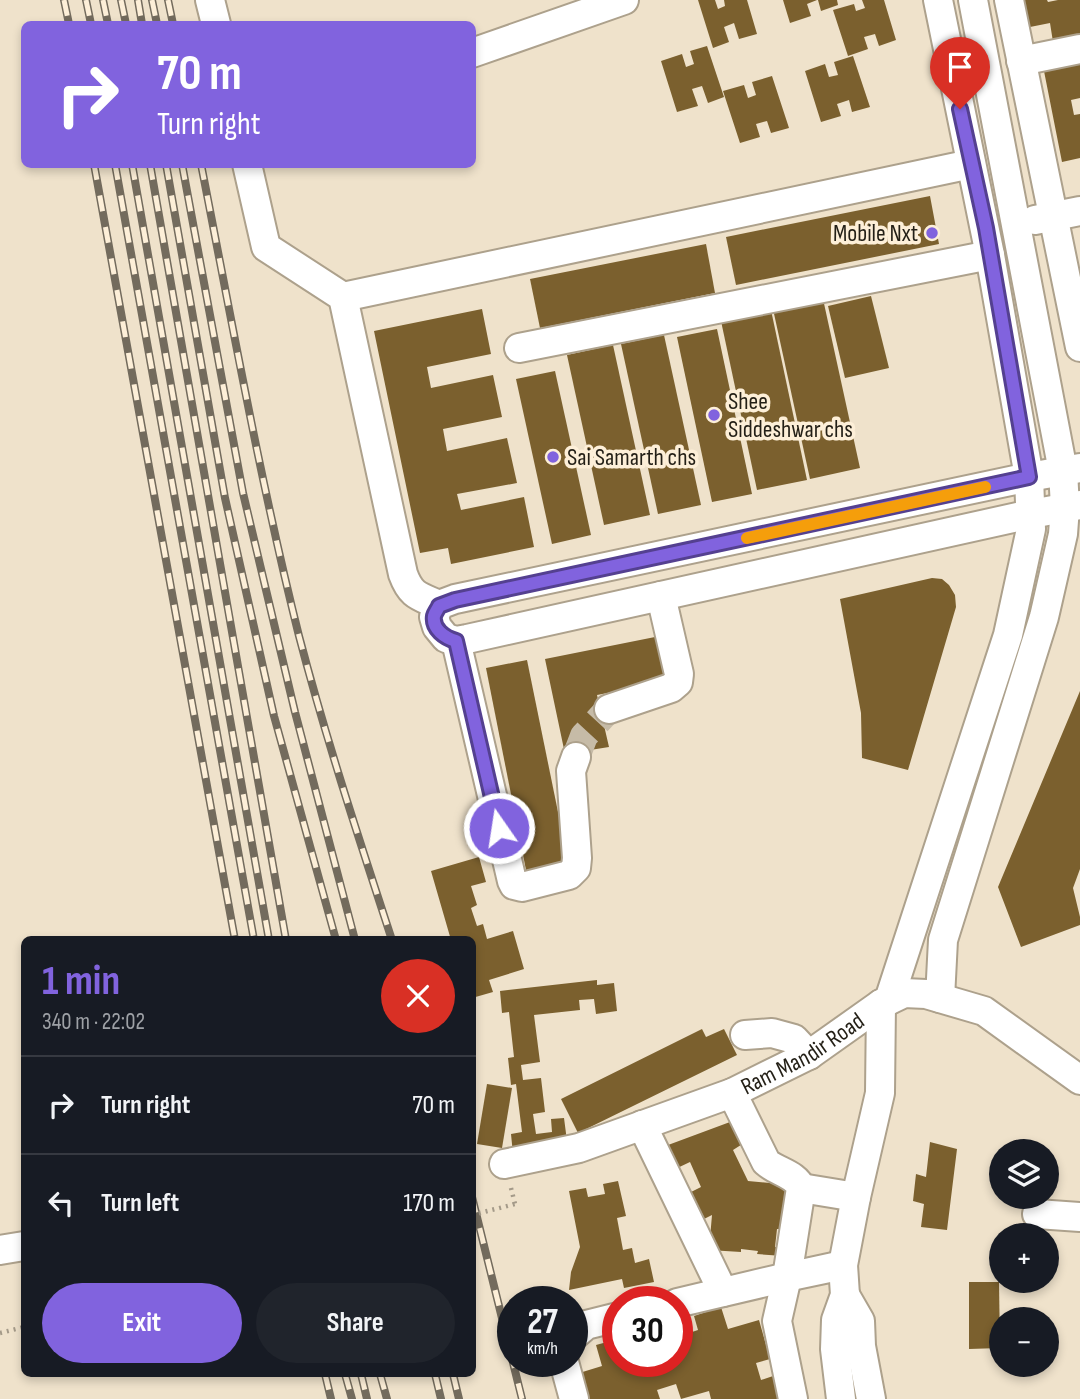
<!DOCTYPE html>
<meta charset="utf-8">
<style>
body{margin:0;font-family:"Sofia Sans Condensed",sans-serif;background:#20242c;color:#f1f3f6;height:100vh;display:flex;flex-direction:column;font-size:26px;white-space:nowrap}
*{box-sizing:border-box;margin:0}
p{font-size:23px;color:#9ea1a6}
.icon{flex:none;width:38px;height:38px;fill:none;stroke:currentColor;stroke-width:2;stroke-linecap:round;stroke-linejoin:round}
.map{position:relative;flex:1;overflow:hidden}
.sheet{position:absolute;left:21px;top:936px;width:455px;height:441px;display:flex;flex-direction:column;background:#171b24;border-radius:10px;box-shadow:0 4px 10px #0003}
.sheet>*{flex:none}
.banner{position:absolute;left:21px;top:21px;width:455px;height:147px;border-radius:10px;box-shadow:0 4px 10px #0003;background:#8163de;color:#fff;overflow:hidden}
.buttons{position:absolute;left:989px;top:1139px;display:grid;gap:14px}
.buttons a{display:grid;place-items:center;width:70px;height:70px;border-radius:50%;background:#171b24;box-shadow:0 4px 10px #0003;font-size:35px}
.speed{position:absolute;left:497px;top:1286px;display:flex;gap:14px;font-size:35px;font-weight:700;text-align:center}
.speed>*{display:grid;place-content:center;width:91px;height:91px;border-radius:50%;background:#171b24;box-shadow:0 4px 10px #0003;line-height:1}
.speed small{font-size:18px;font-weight:400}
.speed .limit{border:10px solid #d22;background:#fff;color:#111}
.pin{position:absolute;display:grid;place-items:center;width:60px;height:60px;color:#fff;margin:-72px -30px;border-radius:50% 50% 50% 0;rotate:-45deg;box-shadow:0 0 7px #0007}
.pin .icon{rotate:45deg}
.me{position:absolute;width:77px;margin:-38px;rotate:347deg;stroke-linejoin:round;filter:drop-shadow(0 0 5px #0008)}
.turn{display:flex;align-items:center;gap:24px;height:147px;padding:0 21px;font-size:32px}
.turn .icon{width:91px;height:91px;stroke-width:2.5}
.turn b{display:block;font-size:49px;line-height:60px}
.round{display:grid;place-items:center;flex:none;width:74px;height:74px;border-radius:37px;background:#20242c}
.headline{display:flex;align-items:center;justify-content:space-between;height:119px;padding:0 21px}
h1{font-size:42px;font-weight:700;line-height:52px;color:#8163de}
.cta{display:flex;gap:14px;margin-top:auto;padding:14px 21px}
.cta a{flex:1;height:80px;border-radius:42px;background:#8163de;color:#fff;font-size:28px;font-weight:700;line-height:80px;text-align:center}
.cta a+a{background:#20242c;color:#f1f3f6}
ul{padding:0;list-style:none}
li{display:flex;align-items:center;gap:21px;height:98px;padding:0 21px;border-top:2px solid #363941}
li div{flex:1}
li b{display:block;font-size:26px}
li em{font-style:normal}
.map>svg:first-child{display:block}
.building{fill:#7b602e}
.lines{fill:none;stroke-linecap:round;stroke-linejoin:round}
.minor-tunnel{stroke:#c6bba7;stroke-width:28;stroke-dasharray:28 14;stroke-linecap:butt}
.minor-casing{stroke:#ada18c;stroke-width:32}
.path{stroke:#a49a89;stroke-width:4.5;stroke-dasharray:2 5;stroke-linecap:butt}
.minor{stroke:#fff;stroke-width:28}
.rail-casing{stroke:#736b5d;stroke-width:8}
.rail{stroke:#fdefd8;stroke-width:5;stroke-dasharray:16;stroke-linecap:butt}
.path-bridge{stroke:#a49a89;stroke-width:4.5;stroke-dasharray:2 5;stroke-linecap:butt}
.route-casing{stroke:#544090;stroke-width:18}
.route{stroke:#8163de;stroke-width:12}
.slow{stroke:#f59e0b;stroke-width:12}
.poi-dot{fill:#8163de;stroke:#fdefd8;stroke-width:2.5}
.labels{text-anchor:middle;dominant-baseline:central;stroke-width:7;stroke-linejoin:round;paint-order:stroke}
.poi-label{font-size:24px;fill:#231f16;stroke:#fdefd8;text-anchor:start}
.street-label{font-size:24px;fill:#231f16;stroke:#fdefd8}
</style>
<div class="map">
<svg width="1080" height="1399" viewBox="0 0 1080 1399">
<rect width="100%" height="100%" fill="#efe2cb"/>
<!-- building -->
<g class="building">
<polygon points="698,0 715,0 718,9 725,6 724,0 747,0 757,34 739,39 734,23 724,27 729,42 713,48"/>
<polygon points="783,0 817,0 807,4 811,16 790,23"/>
<polygon points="818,0 837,0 838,5 821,11"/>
<polygon points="862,0 884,0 896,40 879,46 875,34 864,37 868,49 848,56 833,10 854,4 856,11 865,8"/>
<polygon points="1013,0 1047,0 1048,2 1058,0 1080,0 1080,37 1053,42 1050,23 1030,27 1032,37 1020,39"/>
<polygon points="707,46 724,97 708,103 702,86 692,89 698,106 677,112 661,61 682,54 686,67 694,64 690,51"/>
<polygon points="853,56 870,107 852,112 849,100 837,104 841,116 821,122 805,71 825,64 829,77 838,75 834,62"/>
<polygon points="1080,58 1080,98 1071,100 1074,115 1080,114 1080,158 1062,162 1043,66"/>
<polygon points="772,76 789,128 771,133 767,121 756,124 760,137 740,143 723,91 744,85 748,98 756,95 752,82"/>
<polygon points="930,196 939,244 736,285 726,237"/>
<polygon points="706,244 715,293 540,328 530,279"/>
<polygon points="871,296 889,368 845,378 828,306"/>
<polygon points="823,299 860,468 810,479 773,309"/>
<polygon points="482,309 491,354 427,367 431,388 493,375 502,417 443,429 447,451 507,438 517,483 457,494 461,510 524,497 534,547 451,564 448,548 420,553 374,331"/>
<polygon points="771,310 807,480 757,490 721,321"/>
<polygon points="717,329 752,494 712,502 677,337"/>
<polygon points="664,335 701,505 658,514 621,344"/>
<polygon points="613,345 650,515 604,525 567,355"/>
<polygon points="555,371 591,535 552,544 516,379"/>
<polygon points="932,578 942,579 949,585 955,595 956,607 908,770 862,758 861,713 840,599"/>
<polygon points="665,635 675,680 597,695 609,747 565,754 545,659"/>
<polygon points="527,660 568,861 526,870 486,668"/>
<polygon points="1080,691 1080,869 1073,888 1080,917 1080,925 1021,947 998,887"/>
<polygon points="479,857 486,882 471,886 477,905 471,908 477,926 483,924 487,939 513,931 524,969 489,980 493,992 472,998 472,940 451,940 431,871"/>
<polygon points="597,980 597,985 614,983 617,1011 596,1014 594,999 579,1000 580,1010 534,1015 540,1062 521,1065 523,1080 541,1078 545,1112 533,1114 536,1134 552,1132 551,1119 564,1118 567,1141 513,1154 511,1134 522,1132 516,1084 511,1085 508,1058 514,1057 509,1012 502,1013 500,991"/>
<polygon points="702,1029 706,1037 724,1029 737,1055 578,1133 561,1099"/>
<polygon points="487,1084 512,1088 502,1148 477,1144"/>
<polygon points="730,1122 744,1143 733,1150 748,1181 791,1185 782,1229 777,1229 775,1247 785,1248 783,1256 757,1254 758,1251 741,1249 741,1252 709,1250 712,1215 704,1219 691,1192 701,1187 690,1162 671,1171 660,1148"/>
<polygon points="930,1142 957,1149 947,1230 921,1227 924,1204 913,1201 916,1174 926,1177"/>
<polygon points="618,1181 626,1216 617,1218 623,1250 632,1248 635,1263 649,1259 654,1282 624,1288 622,1279 569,1290 571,1272 580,1247 569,1191 586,1188 588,1197 605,1194 603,1184"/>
<polygon points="969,1282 999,1282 1000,1348 969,1349"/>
<polygon points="721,1307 728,1329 759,1320 770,1359 756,1363 761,1380 776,1375 783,1399 711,1399 709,1391 681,1399 676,1384 657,1390 660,1399 584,1399 576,1374 602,1366 596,1345 618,1339 618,1362 677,1362 677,1319 683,1335 698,1330 694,1316"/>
</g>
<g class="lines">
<!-- minor-tunnel -->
<polyline class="minor-tunnel" points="576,757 584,736 609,709"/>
<!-- minor casing -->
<g class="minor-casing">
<g id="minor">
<polyline points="210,0 216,24"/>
<polyline points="1009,0 1080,347"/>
<polyline points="472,53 624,0"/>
<polyline points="1021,61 1080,49"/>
<path d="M247 164 266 247 343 297 403 574C411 596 419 596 439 605"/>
<polyline points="1035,220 1080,211"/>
<polyline points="343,297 971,164"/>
<polyline points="519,348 990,255"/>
<polyline points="1080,468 1029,477 455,599 439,605 434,617 437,627 446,638 456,641 467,639 1031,514 1080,505"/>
<polyline points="456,641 512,881 514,885 522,887 569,875 576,868 577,858 571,771 576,757"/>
<polyline points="609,709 671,688 678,682 679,674 661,596"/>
<polyline points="940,998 943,940 1044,617 1063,534 1065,507 1063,471 973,0"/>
<polyline points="889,1000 1008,635 1031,529 1029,477 990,255 938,0"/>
<polyline points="745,1035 772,1033 794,1039 809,1055"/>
<path d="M732 1093 766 1162C777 1172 796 1174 801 1188L787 1277 777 1321 793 1399"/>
<polyline points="642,1125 723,1292"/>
<path id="s1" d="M504 1164 579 1148 732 1093 809 1055 881 1004 904 993 926 994 984 1011 1080 1080"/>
<polyline points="801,1188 856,1197"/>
<polyline points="1037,1214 1080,1217"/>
<polyline points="0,1250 24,1246"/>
<polyline points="845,1295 860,1321 861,1346 871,1399"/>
<polyline points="677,1303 787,1277 843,1265"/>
<polyline points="572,1337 586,1325 618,1317"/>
<polyline points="564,1362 574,1399"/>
<polyline points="841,1399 835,1349 836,1320 845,1295 843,1265 856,1197 880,1093 881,1004"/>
</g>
</g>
<!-- path -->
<g class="path">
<polyline points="511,1188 515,1204"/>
<polyline points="0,1333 24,1327"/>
</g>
<!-- minor -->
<use href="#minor" class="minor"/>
<!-- rail casing -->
<g class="rail-casing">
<g id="rail">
<polyline points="64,0 69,24"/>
<polyline points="86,0 91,24"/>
<polyline points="103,0 108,24"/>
<polyline points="121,0 126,24"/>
<polyline points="138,0 142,24"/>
<polyline points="152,0 157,24"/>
<polyline points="168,0 173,24"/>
<polyline points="94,164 235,940"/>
<polyline points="115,164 254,940"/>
<polyline points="132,164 269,940"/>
<polyline points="150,164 286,940"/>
<polyline points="166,164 225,498 274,716 336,940"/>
<polyline points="182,164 243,493 295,712 355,940"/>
<path d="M201 164C232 322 260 480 299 636 326 739 359 839 392 940"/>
<polyline points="472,1197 522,1399"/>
<polyline points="325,1374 331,1399"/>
<polyline points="345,1374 352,1399"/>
<polyline points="361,1374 367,1399"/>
<polyline points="380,1374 387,1399"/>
<polyline points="435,1374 441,1399"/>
<polyline points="453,1374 459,1399"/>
</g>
</g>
<!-- rail -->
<use href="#rail" class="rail"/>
<!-- path-bridge -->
<polyline class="path-bridge" points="472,1215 515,1204"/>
</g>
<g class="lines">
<!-- route casing -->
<g class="route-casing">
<path id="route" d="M499 828 456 641C445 638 432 629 434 616 435 612 438 609 439 606L455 600 1029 477 986 228 960 109"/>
</g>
<!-- route -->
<use href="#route" class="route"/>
<!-- slow -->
<polyline class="slow" points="747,538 985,487"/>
</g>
<!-- markers -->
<g class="poi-dot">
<circle cx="932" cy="233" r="7"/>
<circle cx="714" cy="415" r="7"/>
<circle cx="553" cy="457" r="7"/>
</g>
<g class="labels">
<!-- poi labels -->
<g class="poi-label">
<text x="918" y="233" text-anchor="end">Mobile Nxt</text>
<text x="728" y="401">Shee<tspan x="728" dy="28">Siddeshwar chs</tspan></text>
<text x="567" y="457">Sai Samarth chs</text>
</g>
<!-- street labels -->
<g class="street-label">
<text stroke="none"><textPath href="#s1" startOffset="320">Ram Mandir Road</textPath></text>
</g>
</g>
</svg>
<div class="buttons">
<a><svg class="icon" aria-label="layers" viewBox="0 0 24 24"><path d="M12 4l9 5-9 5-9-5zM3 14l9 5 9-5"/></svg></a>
<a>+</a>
<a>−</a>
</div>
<div class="speed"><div>27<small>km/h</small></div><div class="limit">30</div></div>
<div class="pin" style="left:960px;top:109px;background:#d93025"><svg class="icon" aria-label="arrive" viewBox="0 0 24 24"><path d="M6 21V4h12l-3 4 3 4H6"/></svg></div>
<svg class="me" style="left:499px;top:828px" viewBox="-20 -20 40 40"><circle r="17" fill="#8163de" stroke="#fff" stroke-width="3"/><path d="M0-11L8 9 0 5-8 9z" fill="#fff"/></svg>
<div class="banner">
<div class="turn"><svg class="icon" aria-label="right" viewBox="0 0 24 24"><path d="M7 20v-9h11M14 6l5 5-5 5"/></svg><div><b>70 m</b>Turn right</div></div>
</div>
<section class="sheet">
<div class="headline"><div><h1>1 min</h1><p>340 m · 22:02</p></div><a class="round" style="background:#d93025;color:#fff"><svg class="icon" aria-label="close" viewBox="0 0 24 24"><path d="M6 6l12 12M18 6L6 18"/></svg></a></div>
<ul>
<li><svg class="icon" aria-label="right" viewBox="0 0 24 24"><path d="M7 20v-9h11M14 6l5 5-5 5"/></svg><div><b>Turn right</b></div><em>70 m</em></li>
<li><svg class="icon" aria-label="left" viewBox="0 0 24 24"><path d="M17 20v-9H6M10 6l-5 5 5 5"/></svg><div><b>Turn left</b></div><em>170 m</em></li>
</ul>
<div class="cta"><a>Exit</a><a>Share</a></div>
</section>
</div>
